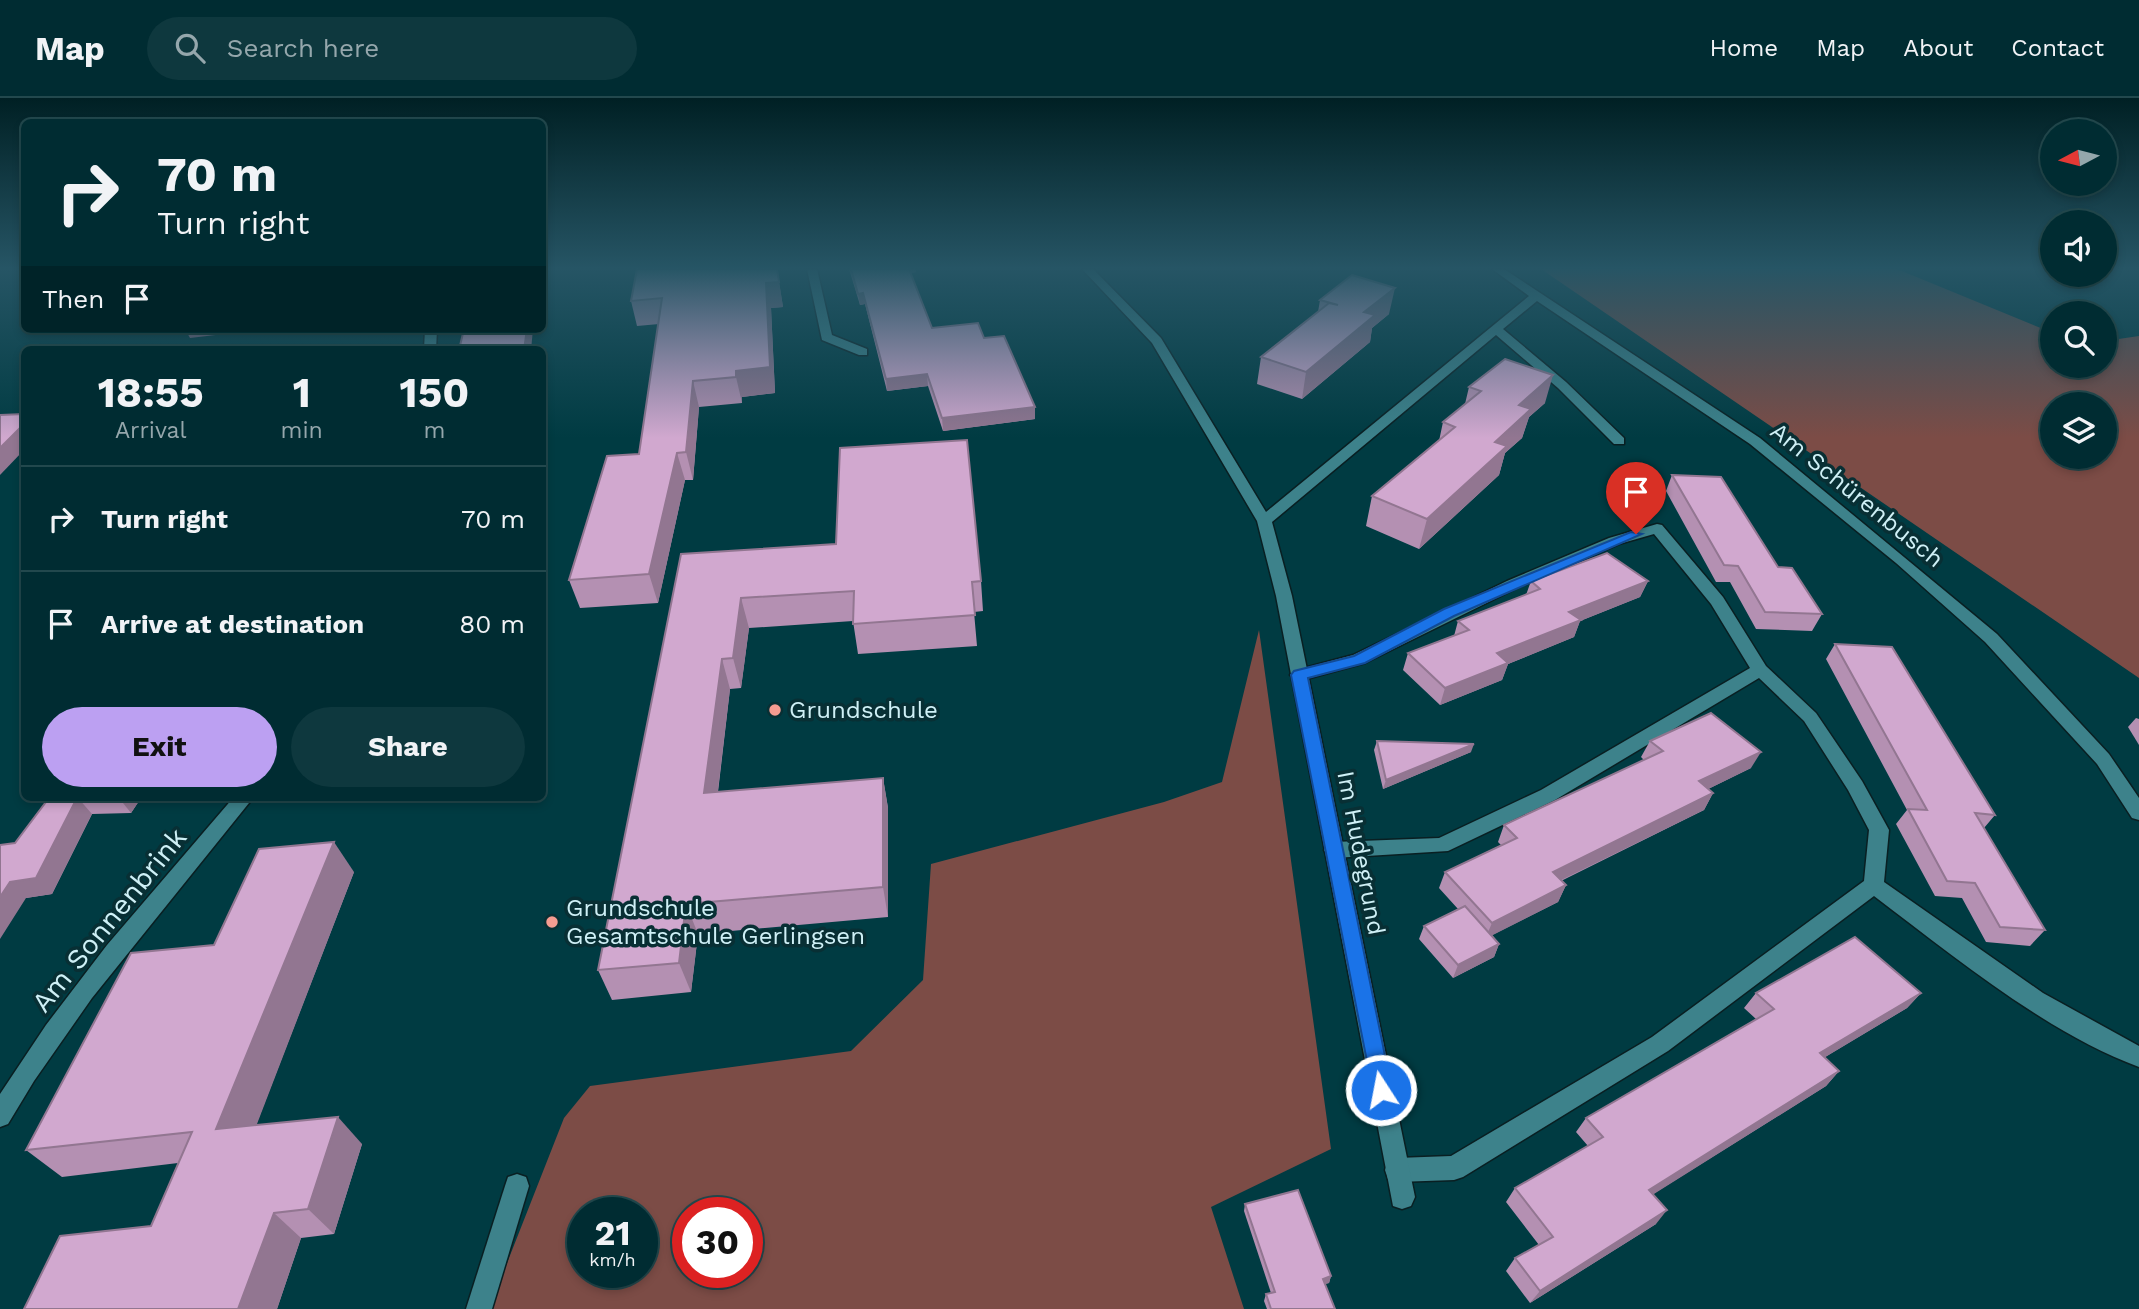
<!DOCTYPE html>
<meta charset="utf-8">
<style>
body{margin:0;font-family:"Work Sans",sans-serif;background:#0e383e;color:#f1f3f6;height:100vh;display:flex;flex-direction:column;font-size:26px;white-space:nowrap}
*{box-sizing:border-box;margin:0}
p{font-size:23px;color:#95a7ac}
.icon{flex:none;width:38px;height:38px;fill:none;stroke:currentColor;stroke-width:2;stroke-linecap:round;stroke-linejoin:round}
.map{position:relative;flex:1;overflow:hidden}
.side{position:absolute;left:21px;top:248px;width:525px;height:455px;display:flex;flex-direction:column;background:#002c32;border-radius:10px;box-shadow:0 4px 10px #0003,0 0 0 2px #22484d}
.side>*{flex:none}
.banner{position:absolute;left:21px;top:21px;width:525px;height:214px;border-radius:10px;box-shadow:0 4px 10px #0003,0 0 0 2px #22484d;background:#002c32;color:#f1f3f6;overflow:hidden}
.needle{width:46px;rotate:263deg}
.tools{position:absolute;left:2040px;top:21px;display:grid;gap:14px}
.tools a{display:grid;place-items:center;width:77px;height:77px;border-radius:50%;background:#002c32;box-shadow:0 4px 10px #0003,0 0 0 2px #22484d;font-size:35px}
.speed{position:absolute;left:567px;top:1099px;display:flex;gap:14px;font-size:35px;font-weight:700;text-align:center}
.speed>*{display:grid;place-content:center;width:91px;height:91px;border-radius:50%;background:#002c32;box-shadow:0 4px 10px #0003,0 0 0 2px #22484d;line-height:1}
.speed small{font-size:18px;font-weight:400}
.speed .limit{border:10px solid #d22;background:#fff;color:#111}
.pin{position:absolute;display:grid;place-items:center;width:60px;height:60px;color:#fff;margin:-72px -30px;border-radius:50% 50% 50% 0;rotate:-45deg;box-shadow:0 0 7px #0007}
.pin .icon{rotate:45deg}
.me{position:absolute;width:77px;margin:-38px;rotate:349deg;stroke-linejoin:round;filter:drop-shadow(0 0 5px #0008)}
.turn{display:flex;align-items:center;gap:24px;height:147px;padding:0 21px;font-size:32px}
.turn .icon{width:91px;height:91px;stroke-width:2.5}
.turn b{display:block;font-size:49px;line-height:60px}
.then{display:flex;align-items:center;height:66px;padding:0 21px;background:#0003;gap:14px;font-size:26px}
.eta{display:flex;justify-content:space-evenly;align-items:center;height:119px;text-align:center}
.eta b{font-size:42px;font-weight:700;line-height:49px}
.button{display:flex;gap:14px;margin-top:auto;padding:14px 21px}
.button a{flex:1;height:80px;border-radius:42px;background:#bca0f2;color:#111;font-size:28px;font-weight:700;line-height:80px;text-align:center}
.button a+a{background:#0e383e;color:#f1f3f6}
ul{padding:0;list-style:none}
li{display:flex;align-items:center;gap:21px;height:105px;padding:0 21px;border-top:2px solid #22484d}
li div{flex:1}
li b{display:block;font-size:26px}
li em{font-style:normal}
header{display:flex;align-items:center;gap:42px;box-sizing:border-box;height:98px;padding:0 35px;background:#002c32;border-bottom:2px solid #22484d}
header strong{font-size:33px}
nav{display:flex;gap:38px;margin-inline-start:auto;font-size:24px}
.search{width:490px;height:63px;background:#0e383e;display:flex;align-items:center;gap:18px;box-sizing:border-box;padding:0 24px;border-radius:38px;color:#95a7ac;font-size:26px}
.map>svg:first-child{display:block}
.green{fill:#7c4c46;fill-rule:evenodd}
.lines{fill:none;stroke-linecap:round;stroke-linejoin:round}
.service-casing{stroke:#091f22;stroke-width:3}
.minor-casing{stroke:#091f22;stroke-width:3}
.service{fill:#3d828b;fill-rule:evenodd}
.minor{fill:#3d828b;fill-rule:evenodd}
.wall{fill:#b490b2}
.shaded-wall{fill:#927691}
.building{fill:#d1a8cf;stroke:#927691;stroke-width:2}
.route{fill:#1a73e8;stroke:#114b97;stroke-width:2}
.poi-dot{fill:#f59c91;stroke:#082f34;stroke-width:2.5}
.labels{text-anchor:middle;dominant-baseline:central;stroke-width:7;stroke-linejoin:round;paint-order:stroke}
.street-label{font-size:24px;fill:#cff0f6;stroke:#082f34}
.poi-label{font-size:24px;fill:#cff0f6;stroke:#082f34;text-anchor:start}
.near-street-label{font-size:28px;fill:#cff0f6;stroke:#082f34}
</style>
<header>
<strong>Map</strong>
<div class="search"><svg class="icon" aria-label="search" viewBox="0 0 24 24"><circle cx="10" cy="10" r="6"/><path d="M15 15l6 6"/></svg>Search here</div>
<nav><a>Home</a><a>Map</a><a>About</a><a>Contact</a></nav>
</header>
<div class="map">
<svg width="2139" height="1211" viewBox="0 0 2139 1211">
<rect width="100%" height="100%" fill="#003b42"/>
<!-- green -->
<g class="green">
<path d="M1541 171H1897L2053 235V268H2105V243L2139 238V580ZM2053 306H2105V359H2053Z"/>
<path d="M1259 532 1331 1051 1211 1109 1244 1211H489L564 1020 590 988 851 953 923 882 931 766 1164 704 1222 684ZM583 1115H642V1174H583ZM688 1115H747V1174H688Z"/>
</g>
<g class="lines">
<!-- service casing -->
<g class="service-casing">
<g id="service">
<path d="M1657 426 1662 427 1723 499 1766 568 1816 615 1862 683 1889 732 1884 784 2043 895 2139 948V969C2047 935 1953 858 1874 798L1668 953 1463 1079 1454 1082 1397 1084 1388 1081 1385 1072 1388 1063 1397 1060 1451 1058 1652 939 1864 783 1869 732 1848 692 1804 623 1759 580 1555 702 1448 753 1334 760 1327 757 1324 752 1327 747 1334 744 1439 740 1541 692 1750 570 1711 506 1654 436 1619 446 1519 489 1365 565 1299 583 1290 577 1293 573 1353 557 1507 483 1609 440Z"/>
<polygon points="517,1076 526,1079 529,1088 492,1211 466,1211 505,1088 508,1079"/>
</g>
</g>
<!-- minor casing -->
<g class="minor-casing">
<g id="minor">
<polygon points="807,171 817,171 832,237 867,251 867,257 859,257 822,242"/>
<polygon points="1082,171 1093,171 1161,240 1266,414 1529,198 1492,171 1504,171 1760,340 1997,536 2109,656 2139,700 2139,722 2132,720 2097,666 1985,544 1896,465 1750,346 1537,203 1503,231 1566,284 1624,340 1624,346 1614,346 1558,290 1496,237 1272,424 1292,498 1415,1099 1411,1108 1402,1111 1393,1108 1276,498 1257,423 1152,245"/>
<polygon points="425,231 437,231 436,252 424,252"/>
<polygon points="233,700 253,700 92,900 34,983 8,1026 0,1029 0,996 46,927 107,847"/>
</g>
</g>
<!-- service -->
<use href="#service" class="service"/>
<!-- minor -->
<use href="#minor" class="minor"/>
</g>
<!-- wall -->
<g class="wall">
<polygon points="777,171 783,209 771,210 775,295 742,299 742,305 699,309 693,382 685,382 658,505 580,510 569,482 639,356 659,226 637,228 631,203"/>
<polygon points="849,171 915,171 916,174 911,175 932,230 984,240 1035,321 943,333 928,288 887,293 865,206 860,207"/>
<polygon points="1320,202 1389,216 1372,230 1370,244 1302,301 1257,286 1261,259 1318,214"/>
<polygon points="1469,289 1545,305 1529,319 1522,340 1505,355 1499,377 1419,451 1366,428 1372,398 1439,343 1443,324 1465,306"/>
<polygon points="1672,377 1822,516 1812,533 1756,531 1730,484 1716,484 1666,393"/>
<polygon points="681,456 981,483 983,513 974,514 977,548 858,556 853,523 749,530 741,590 730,591 718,694 883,680 888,710 888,819 698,836 691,894 612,902 598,872"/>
<polygon points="1531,483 1648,483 1640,499 1580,523 1574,539 1508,566 1502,582 1440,607 1403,572 1408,555 1454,538 1458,523 1526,497"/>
<polygon points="1835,546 1995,717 1984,730 2045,832 2030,848 1986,844 1962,800 1935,798 1896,726 1907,712 1826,561"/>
<polygon points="2136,620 2139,621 2139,647 2128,629"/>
<polygon points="1377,643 1471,654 1383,691 1374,652"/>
<polygon points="1650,643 1751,670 1708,691 1713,695 1704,712 1561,783 1566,787 1558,804 1492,837 1499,846 1494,859 1453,880 1419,841 1424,828 1458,811 1439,790 1445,774 1501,747 1498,744 1504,727 1644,662 1641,659"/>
<polygon points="49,700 141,700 131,715 92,716 52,796 26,800 15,745"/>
<polygon points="354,774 256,1027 362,1046 334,1136 301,1140 277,1211 24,1211 151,1128 178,1065 62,1079 26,1052 214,847"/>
<polygon points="1756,895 1921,895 1907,910 1825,959 1839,973 1826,988 1653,1096 1656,1126 1530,1205 1506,1173 1515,1160 1539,1147 1506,1104 1515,1090 1588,1048 1576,1034 1586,1020 1756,921 1744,910"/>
<polygon points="1245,1106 1331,1178 1329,1185 1325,1186 1335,1211 1267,1211 1264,1203 1266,1196 1271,1195 1244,1113"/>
</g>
<!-- shaded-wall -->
<g class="shaded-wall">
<polygon points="777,171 783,209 771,210 775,295 742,299 742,305 736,279 736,273 766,185"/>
<polygon points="907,171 915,171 916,174 908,175"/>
<polygon points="1395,190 1389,216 1372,230 1370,244 1302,301 1306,274 1364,214"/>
<polygon points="863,195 865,206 860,207 858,196"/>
<polygon points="185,231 243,231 241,234 190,240"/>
<polygon points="527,231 533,231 531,252 524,252"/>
<polygon points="927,276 928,288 887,293 886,281"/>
<polygon points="1553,277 1545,305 1529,319 1522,340 1505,355 1499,377 1419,451 1427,421 1495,344 1519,307"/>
<polygon points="693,283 699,309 693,382 686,354"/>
<polygon points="1035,309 1035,321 943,333 942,320"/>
<polygon points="24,326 24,352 0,377 0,350"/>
<polygon points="677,355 685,382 658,505 649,476"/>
<polygon points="1648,483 1640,499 1580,523 1574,539 1508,566 1502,582 1440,607 1445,590 1497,555 1569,514"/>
<polygon points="741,500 749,530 741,590 733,560"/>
<polygon points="722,561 730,591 714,725 704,695"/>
<polygon points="1474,646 1471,654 1383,691 1386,682"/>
<polygon points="1761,654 1751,670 1690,700 1699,683"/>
<polygon points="883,680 888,710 888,819 883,789"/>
<polygon points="1713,695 1704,712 1545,790 1553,774"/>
<polygon points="78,700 92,716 52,796 26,800 0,841 0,799 10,784"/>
<polygon points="119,700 141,700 131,715"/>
<polygon points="334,744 354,774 245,1057 216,1031"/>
<polygon points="1566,787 1558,804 1485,841 1492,825"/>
<polygon points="686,806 698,836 691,894 679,865"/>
<polygon points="1499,846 1494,859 1453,880 1458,867"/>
<polygon points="1921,895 1907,910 1807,970 1820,955"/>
<polygon points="1839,973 1826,988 1638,1106 1649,1092"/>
<polygon points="338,1019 362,1046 334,1136 308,1111"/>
<polygon points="1667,1112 1656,1126 1530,1205 1540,1193"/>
<polygon points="274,1115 301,1140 277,1211 238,1211"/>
<polygon points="1331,1178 1329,1185 1320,1187 1323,1181"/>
</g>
<!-- building -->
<g class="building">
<polygon points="637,171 777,171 779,184 766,185 770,269 736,273 736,279 693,283 686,354 677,355 649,476 569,482 607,358 639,356 662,200 631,203"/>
<polygon points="851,171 909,171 932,230 978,225 984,240 1004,238 1035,309 942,320 927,276 886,281 863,195 858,196"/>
<polygon points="1352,177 1395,190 1364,214 1375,217 1306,274 1261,259 1329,205 1338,207 1320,202"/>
<polygon points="464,231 527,231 524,252 459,252"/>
<polygon points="1505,261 1553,277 1519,307 1531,311 1495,344 1507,348 1427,421 1372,398 1455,329 1443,324 1481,293 1469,289"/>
<polygon points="24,316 24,326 0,350 0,317"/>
<polygon points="967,342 981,483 972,484 975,517 853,526 854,493 741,500 733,560 722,561 704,695 883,680 883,789 686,806 679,865 598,872 681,456 836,446 840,350"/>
<polygon points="1672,377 1721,379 1778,469 1792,470 1822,516 1765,514 1738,468 1724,467"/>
<polygon points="1607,455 1648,483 1569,514 1581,522 1497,555 1508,565 1445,590 1408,555 1469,532 1458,523 1540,491 1531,483"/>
<polygon points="1835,546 1892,549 1995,717 1975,715 2045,832 2000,829 1975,785 1947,783 1908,711 1927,712"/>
<polygon points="1711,615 1761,654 1699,683 1713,695 1553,774 1566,787 1492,825 1445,774 1517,740 1504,727 1663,653 1650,643"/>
<polygon points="1377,643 1474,646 1386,682"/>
<polygon points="49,700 77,700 36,780 10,784 0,799 0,747 15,745"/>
<polygon points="334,744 216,1031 338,1019 308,1111 274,1115 238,1211 24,1211 60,1138 151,1128 192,1034 26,1052 131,855 214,847 259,751"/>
<polygon points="1465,808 1499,846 1458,867 1424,828"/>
<polygon points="1855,839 1921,895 1820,955 1839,973 1649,1092 1667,1112 1540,1193 1515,1160 1553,1139 1515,1090 1603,1039 1586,1020 1774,911 1756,895"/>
<polygon points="1298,1092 1331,1178 1323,1181 1335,1211 1271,1211 1266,1196 1275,1194 1245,1106"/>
</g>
<!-- sky -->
<linearGradient id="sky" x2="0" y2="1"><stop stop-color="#002024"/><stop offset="0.5" stop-color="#265565"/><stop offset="1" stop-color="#265565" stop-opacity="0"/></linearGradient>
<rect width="2139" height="340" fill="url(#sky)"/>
<!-- route -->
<polygon class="route" points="1631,434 1642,436 1454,518 1365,565 1308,580 1392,992 1389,999 1381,1002 1374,999 1291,577 1294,573 1354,558 1444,511"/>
<!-- markers -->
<g class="poi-dot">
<circle cx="775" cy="612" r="7"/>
<circle cx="552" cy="824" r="7"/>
</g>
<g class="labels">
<!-- street labels -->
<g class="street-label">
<text transform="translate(1857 397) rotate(39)">Am Schürenbusch</text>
<text transform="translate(1361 755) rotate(79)">Im Hudegrund</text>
</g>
<!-- poi labels -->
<g class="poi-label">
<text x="789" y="612">Grundschule</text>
<text x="566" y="810">Grundschule<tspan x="566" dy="28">Gesamtschule Gerlingsen</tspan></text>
</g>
<!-- near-street labels -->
<g class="near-street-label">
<text transform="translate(109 822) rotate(-51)">Am Sonnenbrink</text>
</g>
</g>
</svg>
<div class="tools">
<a><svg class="needle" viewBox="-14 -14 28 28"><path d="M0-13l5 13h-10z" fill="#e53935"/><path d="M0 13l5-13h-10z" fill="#95a7ac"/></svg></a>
<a><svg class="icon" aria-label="sound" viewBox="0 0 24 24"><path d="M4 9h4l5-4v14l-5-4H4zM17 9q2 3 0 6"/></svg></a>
<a><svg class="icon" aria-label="search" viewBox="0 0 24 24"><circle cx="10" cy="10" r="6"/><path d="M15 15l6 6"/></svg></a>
<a><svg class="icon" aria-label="layers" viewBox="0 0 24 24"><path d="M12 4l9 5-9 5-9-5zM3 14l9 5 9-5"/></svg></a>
</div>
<div class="speed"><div>21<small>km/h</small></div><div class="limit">30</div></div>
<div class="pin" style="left:1636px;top:436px;background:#d93025"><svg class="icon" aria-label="arrive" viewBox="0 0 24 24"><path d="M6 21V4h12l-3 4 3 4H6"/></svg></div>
<svg class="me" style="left:1381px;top:992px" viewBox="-20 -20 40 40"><circle r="17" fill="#1a73e8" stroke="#fff" stroke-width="3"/><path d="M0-11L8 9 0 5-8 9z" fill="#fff"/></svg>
<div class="banner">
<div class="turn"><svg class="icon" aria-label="right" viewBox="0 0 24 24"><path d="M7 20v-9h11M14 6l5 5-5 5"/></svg><div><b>70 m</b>Turn right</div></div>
<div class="then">Then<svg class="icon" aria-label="arrive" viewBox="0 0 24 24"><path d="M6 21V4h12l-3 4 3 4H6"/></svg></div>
</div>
<section class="side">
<div class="eta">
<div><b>18:55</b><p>Arrival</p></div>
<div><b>1</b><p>min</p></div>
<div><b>150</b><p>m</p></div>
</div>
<ul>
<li><svg class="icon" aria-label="right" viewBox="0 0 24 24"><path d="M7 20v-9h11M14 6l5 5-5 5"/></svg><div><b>Turn right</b></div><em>70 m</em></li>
<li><svg class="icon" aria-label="arrive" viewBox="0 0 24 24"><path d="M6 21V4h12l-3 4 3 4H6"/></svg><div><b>Arrive at destination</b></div><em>80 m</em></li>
</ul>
<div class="button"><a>Exit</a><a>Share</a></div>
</section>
</div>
